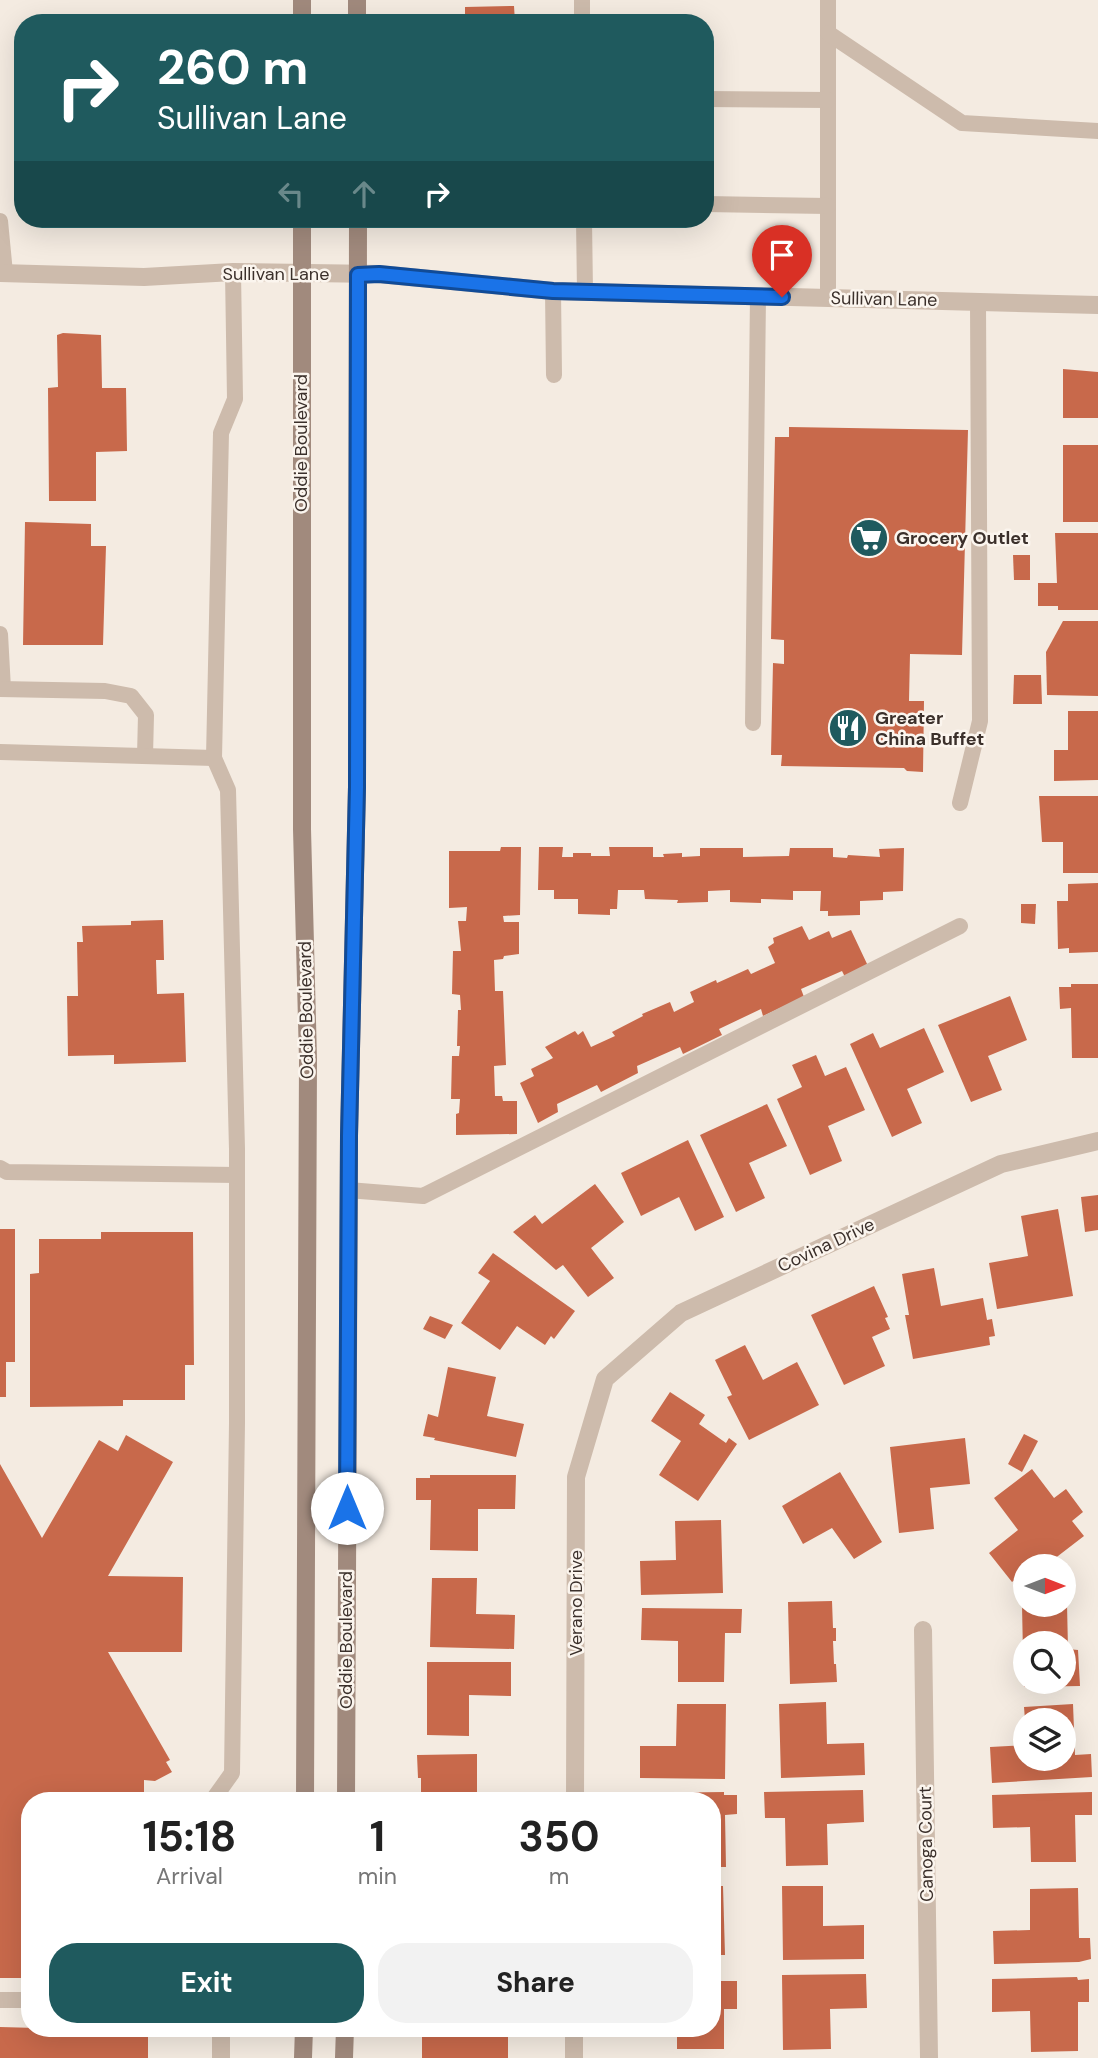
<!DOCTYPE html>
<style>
body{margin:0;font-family:"DM Sans",sans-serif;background:#f2f2f2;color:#222;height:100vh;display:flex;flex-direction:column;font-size:26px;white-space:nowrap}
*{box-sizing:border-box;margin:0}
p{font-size:23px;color:#767676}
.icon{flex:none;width:38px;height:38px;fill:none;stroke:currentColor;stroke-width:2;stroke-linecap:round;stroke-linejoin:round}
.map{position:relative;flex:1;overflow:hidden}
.panel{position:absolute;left:21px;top:1792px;width:700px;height:245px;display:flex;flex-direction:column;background:#fff;border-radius:28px;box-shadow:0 7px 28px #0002}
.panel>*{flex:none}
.banner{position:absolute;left:14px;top:14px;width:700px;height:214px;border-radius:28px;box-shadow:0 7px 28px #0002;background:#1f5a5e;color:#fff;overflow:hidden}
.needle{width:46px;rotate:90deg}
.controls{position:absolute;left:1013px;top:1554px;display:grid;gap:14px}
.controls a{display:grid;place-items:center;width:63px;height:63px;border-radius:50%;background:#fff;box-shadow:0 7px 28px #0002;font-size:35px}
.pin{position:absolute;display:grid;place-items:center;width:60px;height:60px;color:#fff;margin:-72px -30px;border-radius:50% 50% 50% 0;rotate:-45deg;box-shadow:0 0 7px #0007}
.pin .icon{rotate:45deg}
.me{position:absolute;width:77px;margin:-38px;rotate:0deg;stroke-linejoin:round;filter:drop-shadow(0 0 5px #0008)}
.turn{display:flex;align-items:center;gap:24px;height:147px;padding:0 28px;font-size:32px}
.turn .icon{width:91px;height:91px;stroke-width:2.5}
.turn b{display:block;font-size:49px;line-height:60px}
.lanes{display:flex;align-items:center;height:66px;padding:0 28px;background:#0003;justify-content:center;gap:35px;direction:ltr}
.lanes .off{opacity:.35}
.eta{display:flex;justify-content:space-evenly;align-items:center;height:119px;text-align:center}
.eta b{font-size:42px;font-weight:700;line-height:49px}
.action{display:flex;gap:14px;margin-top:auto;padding:14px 28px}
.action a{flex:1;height:80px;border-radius:28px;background:#1f5a5e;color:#fff;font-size:28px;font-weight:700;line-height:80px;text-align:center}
.action a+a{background:#f2f2f2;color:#222}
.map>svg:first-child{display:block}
.building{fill:#c8694b}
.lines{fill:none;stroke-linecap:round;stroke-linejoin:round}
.service{stroke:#cdbbac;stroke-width:16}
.minor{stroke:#cdbbac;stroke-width:18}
.tertiary{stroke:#cdbbac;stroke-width:18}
.secondary{stroke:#a18a7d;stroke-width:18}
.route-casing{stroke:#114b97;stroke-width:18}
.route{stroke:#1a73e8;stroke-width:12}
.labels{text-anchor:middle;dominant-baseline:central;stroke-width:5;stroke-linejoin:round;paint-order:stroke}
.street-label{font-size:18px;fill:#3b302b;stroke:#fbf5ee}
.poi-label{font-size:18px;font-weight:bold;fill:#3b302b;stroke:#fbf5ee;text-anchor:start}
</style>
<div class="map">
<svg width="1098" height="2058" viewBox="0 0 1098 2058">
<rect width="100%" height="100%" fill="#f4ebe1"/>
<!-- building -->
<g class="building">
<polygon points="514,6 515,23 465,23 465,7"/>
<polygon points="63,333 101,335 102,388 126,388 127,451 96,452 96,501 49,501 48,388 58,387 57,335"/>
<polygon points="1063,369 1098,372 1098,418 1063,418"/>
<polygon points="789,427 968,430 962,655 910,654 909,701 924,701 923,772 907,771 904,768 781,766 782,755 771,755 773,663 784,664 784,640 771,639 775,437 789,437"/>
<rect x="1063" y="445" width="35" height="77"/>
<polygon points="25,522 91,524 91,546 106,546 103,645 23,645"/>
<polygon points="1055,533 1098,533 1098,610 1058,610 1058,606 1038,606 1038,583 1057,583"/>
<polygon points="1013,555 1030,555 1030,580 1014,580"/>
<polygon points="1063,621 1098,621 1098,696 1047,695 1046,652"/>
<polygon points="1014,675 1041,675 1042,704 1013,704"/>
<polygon points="1068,711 1098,711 1098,780 1054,781 1054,750 1068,750"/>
<polygon points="1039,796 1098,796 1098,873 1063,873 1063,842 1042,842"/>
<polygon points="501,847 521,847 520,915 503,916 504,922 519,922 519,954 504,956 503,959 494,960 495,991 503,991 506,1065 494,1066 495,1096 502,1096 503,1101 517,1101 517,1134 456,1135 456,1114 459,1113 460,1099 451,1099 452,1056 459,1056 460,1046 457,1046 458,1010 461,1010 460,995 452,994 453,951 461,951 458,921 466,921 467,907 449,908 449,851 500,851"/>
<polygon points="539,847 563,847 562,857 573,857 573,853 591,853 591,856 610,856 609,847 653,847 653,857 664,857 663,854 682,853 682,857 700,856 700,848 743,848 743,857 789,856 790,848 833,848 833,857 847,858 848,855 880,857 879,849 904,848 903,891 883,892 883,900 860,901 860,915 828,916 828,911 820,911 821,891 793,891 793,900 761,899 761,903 730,902 730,890 708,891 708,902 677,903 678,900 645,899 644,890 618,890 617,909 610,909 610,915 578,914 578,899 554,899 554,890 538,890"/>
<polygon points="1098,883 1098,952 1069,953 1069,948 1058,949 1057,901 1068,901 1068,884"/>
<polygon points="1021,904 1036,904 1035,924 1021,923"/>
<polygon points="163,920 164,960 156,960 157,994 184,993 186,1062 114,1064 114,1055 68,1056 67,996 78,996 77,942 83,942 82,926 131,925 131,921"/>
<polygon points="802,926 809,940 829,931 832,938 851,930 868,966 846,979 842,971 801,989 804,997 763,1016 761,1009 719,1029 722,1035 683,1054 680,1047 637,1066 638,1073 601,1092 597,1085 557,1104 558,1112 538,1123 520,1083 534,1076 531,1069 553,1058 545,1047 575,1031 578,1035 583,1031 591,1047 615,1036 612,1032 643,1016 642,1014 670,1002 674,1012 694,1002 690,992 716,980 717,983 748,969 751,974 775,963 768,947 774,943 773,938"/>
<polygon points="1071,984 1098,984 1098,1058 1072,1058 1071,1008 1060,1009 1059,987 1071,987"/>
<polygon points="1010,996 1027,1040 988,1056 1002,1090 971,1102 938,1025"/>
<polygon points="924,1028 944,1072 907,1089 922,1123 892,1137 850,1044 873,1033 880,1048"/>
<polygon points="816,1055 825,1076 846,1067 865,1110 828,1126 842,1161 810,1175 777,1099 802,1087 792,1065"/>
<polygon points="767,1104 787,1146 749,1163 765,1198 736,1212 700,1135"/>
<polygon points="688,1140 724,1217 695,1231 679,1197 641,1216 621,1173"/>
<polygon points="595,1184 624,1222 591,1248 614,1278 588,1297 563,1265 556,1270 513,1232 535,1215 542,1224"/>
<polygon points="1098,1195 1098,1230 1085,1232 1081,1197"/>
<polygon points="1058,1209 1073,1296 997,1309 989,1263 1028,1256 1021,1216"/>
<polygon points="0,1229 15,1229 15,1362 6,1362 6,1397 0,1397"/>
<polygon points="101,1232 193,1232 194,1365 185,1365 185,1400 123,1400 123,1406 30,1407 30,1274 39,1273 39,1239 101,1239"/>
<polygon points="493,1253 575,1311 554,1339 551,1336 545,1345 517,1326 500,1350 461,1323 490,1281 478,1273"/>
<polygon points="934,1268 941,1306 983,1298 987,1320 992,1319 995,1336 989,1337 990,1345 913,1359 905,1315 909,1315 902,1274"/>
<polygon points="874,1286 888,1317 885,1318 890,1329 872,1337 885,1366 844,1385 811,1315"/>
<polygon points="430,1316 453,1325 445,1339 423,1329"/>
<polygon points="745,1345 763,1380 797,1362 819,1405 749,1440 727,1397 732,1395 715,1360"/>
<polygon points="448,1367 496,1377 487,1416 524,1424 516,1457 434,1440 435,1438 423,1436 428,1414 438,1417"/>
<polygon points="670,1392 705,1415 699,1424 726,1443 729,1438 737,1444 698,1501 659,1475 681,1441 651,1421"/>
<polygon points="1024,1434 1038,1441 1022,1472 1008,1464"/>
<polygon points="126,1435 173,1462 108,1576 183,1577 182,1652 108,1652 170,1760 166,1762 172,1772 155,1781 144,1780 144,1801 30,1801 30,1978 0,1978 0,1464 42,1538 99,1440 118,1451"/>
<polygon points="965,1438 970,1484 930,1488 934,1529 899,1533 890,1447"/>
<polygon points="1032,1469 1054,1498 1066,1489 1083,1512 1072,1521 1084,1536 1045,1566 1041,1560 1032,1566 1026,1566 1026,1571 1012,1582 989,1553 1018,1530 994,1498"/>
<polygon points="840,1472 882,1542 854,1559 832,1528 803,1544 782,1506"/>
<polygon points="430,1475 516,1475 515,1509 478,1509 478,1551 430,1550 431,1500 416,1500 416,1478 430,1478"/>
<polygon points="721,1520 723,1593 641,1595 640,1561 676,1560 675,1521"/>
<polygon points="432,1578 477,1578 476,1614 515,1615 514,1649 430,1647"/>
<polygon points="832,1601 833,1628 836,1628 836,1641 833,1641 834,1664 836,1664 837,1682 790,1684 788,1602"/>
<polygon points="1067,1604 1068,1649 1078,1650 1080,1686 1024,1687 1024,1682 1064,1682 1064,1643 1026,1643 1026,1654 1023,1654 1022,1605"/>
<polygon points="642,1608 742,1609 741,1633 725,1633 724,1682 678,1682 678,1641 641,1640"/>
<polygon points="427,1662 511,1662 511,1696 469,1695 469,1736 427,1735"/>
<polygon points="826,1702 827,1744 864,1743 865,1775 781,1778 779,1704"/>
<polygon points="677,1704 726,1704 725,1779 640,1778 640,1746 676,1746"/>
<polygon points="1073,1704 1075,1755 1091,1754 1092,1777 992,1783 990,1747 1026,1745 1026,1759 1064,1759 1064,1720 1025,1720 1024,1707"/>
<polygon points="477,1754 477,1797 514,1797 514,1801 409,1801 409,1793 421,1793 421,1778 418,1778 417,1755"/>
<polygon points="863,1790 864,1822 827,1824 828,1865 786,1866 785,1818 765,1818 764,1792"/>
<polygon points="724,1792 724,1795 737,1795 737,1814 725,1815 726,1867 712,1867 712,1801 645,1801 645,1793"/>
<polygon points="1092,1792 1092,1815 1075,1815 1076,1862 1031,1862 1030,1827 993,1828 992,1795"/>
<polygon points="712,1886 723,1886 725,1955 712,1955"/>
<polygon points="782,1886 823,1886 823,1926 864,1925 864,1959 783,1960"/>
<polygon points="1078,1888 1079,1938 1090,1938 1091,1959 1079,1962 994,1964 993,1931 1030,1930 1030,1889"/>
<polygon points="866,1974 867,2008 830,2009 831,2049 783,2050 782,1975"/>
<polygon points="1077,1977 1078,1980 1089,1979 1089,2002 1078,2002 1078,2051 1031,2052 1030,2011 992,2012 992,1979"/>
<polygon points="712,1981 737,1981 737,2009 724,2009 724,2049 677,2049 677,2028 712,2028"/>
<polygon points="0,2027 148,2031 148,2058 0,2058"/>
<rect x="422" y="2028" width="86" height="30"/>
</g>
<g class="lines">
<!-- service -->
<g class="service">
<polyline points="582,0 582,23"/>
<polyline points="828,0 828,298"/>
<polyline points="828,33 962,123 1098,131"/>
<polyline points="705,99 828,100"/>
<polyline points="705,204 828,206"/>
<polyline points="584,219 585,292"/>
<polyline points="0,221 5,273"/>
<polyline points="553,291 554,375"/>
<polyline points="0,634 3,689"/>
<polyline points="0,689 105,691 131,696 146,715 145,756"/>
<polyline points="753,723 758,296"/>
<polyline points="0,752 214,758"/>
<polyline points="960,803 980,721 978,302"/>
<polyline points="0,1168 7,1172 237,1175"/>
<polyline points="348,1190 423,1196 960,926"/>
<polyline points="212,1801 232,1773 237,1423 237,1149 228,790 214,758 221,433 235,399 233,272"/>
<polyline points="0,2000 30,2000"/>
</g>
<!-- minor -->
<g class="minor">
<polyline points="923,1630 929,2058"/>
<polyline points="575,1801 576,1477 605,1379 681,1313 1001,1164 1098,1141"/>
<polyline points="221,2028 221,2058"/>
<polyline points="574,2058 574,2028"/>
</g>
<!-- tertiary -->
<polyline class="tertiary" points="0,273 144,277 233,272 379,274 553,291 1098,305"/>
<!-- secondary -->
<g class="secondary">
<polyline points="302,0 302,23"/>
<polyline points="357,0 357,23"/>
<polyline points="302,219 302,829 308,1059 305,1801"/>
<polyline points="346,1801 349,1136 357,787 358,219"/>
<polyline points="303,2058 304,2028"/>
<polyline points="344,2058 345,2028"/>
</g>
</g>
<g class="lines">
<!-- route casing -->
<g class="route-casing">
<polyline id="route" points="347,1508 349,1136 357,787 358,275 379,274 553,291 782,297"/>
</g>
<!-- route -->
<use href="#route" class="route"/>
</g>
<!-- icons -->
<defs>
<g id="supermarket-disc" transform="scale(2.0125)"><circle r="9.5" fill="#1f5a5e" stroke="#fbf5ee"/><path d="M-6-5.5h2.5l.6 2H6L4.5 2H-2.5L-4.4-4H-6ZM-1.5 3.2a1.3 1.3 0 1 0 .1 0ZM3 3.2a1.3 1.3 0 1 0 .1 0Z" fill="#fff"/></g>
<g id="restaurant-disc" transform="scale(2.0125)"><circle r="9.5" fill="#1f5a5e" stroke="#fbf5ee"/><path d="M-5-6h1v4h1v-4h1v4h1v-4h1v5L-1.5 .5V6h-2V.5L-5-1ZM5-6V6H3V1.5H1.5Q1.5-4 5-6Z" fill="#fff"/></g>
</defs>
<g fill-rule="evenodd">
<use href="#supermarket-disc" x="869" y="538"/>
<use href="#restaurant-disc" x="848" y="728"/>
</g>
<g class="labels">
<!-- street labels -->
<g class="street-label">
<text x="276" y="274">Sullivan Lane</text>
<text transform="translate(884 299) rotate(1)">Sullivan Lane</text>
<text transform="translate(301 443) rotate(-90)">Oddie Boulevard</text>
<text transform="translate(306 1010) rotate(-91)">Oddie Boulevard</text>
<text transform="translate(826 1245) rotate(-25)">Covina Drive</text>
<text transform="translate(576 1603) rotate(-90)">Verano Drive</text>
<text transform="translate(346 1640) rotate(-90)">Oddie Boulevard</text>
<text transform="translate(926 1844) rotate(-91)">Canoga Court</text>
</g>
<!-- poi labels -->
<g class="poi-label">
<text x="896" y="538">Grocery Outlet</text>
<text x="875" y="718">Greater<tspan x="875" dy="21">China Buffet</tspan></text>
</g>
</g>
</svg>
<div class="controls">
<a><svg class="needle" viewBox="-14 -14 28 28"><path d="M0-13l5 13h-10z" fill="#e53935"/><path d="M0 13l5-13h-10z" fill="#767676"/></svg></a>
<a><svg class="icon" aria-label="search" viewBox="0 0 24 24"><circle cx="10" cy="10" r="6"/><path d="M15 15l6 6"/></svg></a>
<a><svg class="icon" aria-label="layers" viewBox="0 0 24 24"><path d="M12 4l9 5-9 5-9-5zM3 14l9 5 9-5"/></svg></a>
</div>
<div class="pin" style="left:782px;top:297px;background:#d93025"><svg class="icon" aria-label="arrive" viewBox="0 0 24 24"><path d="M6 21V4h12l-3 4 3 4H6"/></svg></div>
<svg class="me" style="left:347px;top:1508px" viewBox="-20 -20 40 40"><circle r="19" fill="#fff"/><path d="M0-13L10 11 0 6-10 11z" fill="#1a73e8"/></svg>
<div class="banner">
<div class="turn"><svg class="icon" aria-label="right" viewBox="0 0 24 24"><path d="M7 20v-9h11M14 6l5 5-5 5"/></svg><div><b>260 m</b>Sullivan Lane</div></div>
<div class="lanes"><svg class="icon off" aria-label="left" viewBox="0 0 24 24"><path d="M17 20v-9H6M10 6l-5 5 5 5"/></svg><svg class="icon off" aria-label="ahead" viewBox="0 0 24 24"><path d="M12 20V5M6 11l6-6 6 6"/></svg><svg class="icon" aria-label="right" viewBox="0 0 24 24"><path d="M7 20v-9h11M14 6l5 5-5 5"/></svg></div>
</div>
<section class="panel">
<div class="eta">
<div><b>15:18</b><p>Arrival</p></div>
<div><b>1</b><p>min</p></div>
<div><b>350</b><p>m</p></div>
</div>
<div class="action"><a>Exit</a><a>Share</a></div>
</section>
</div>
